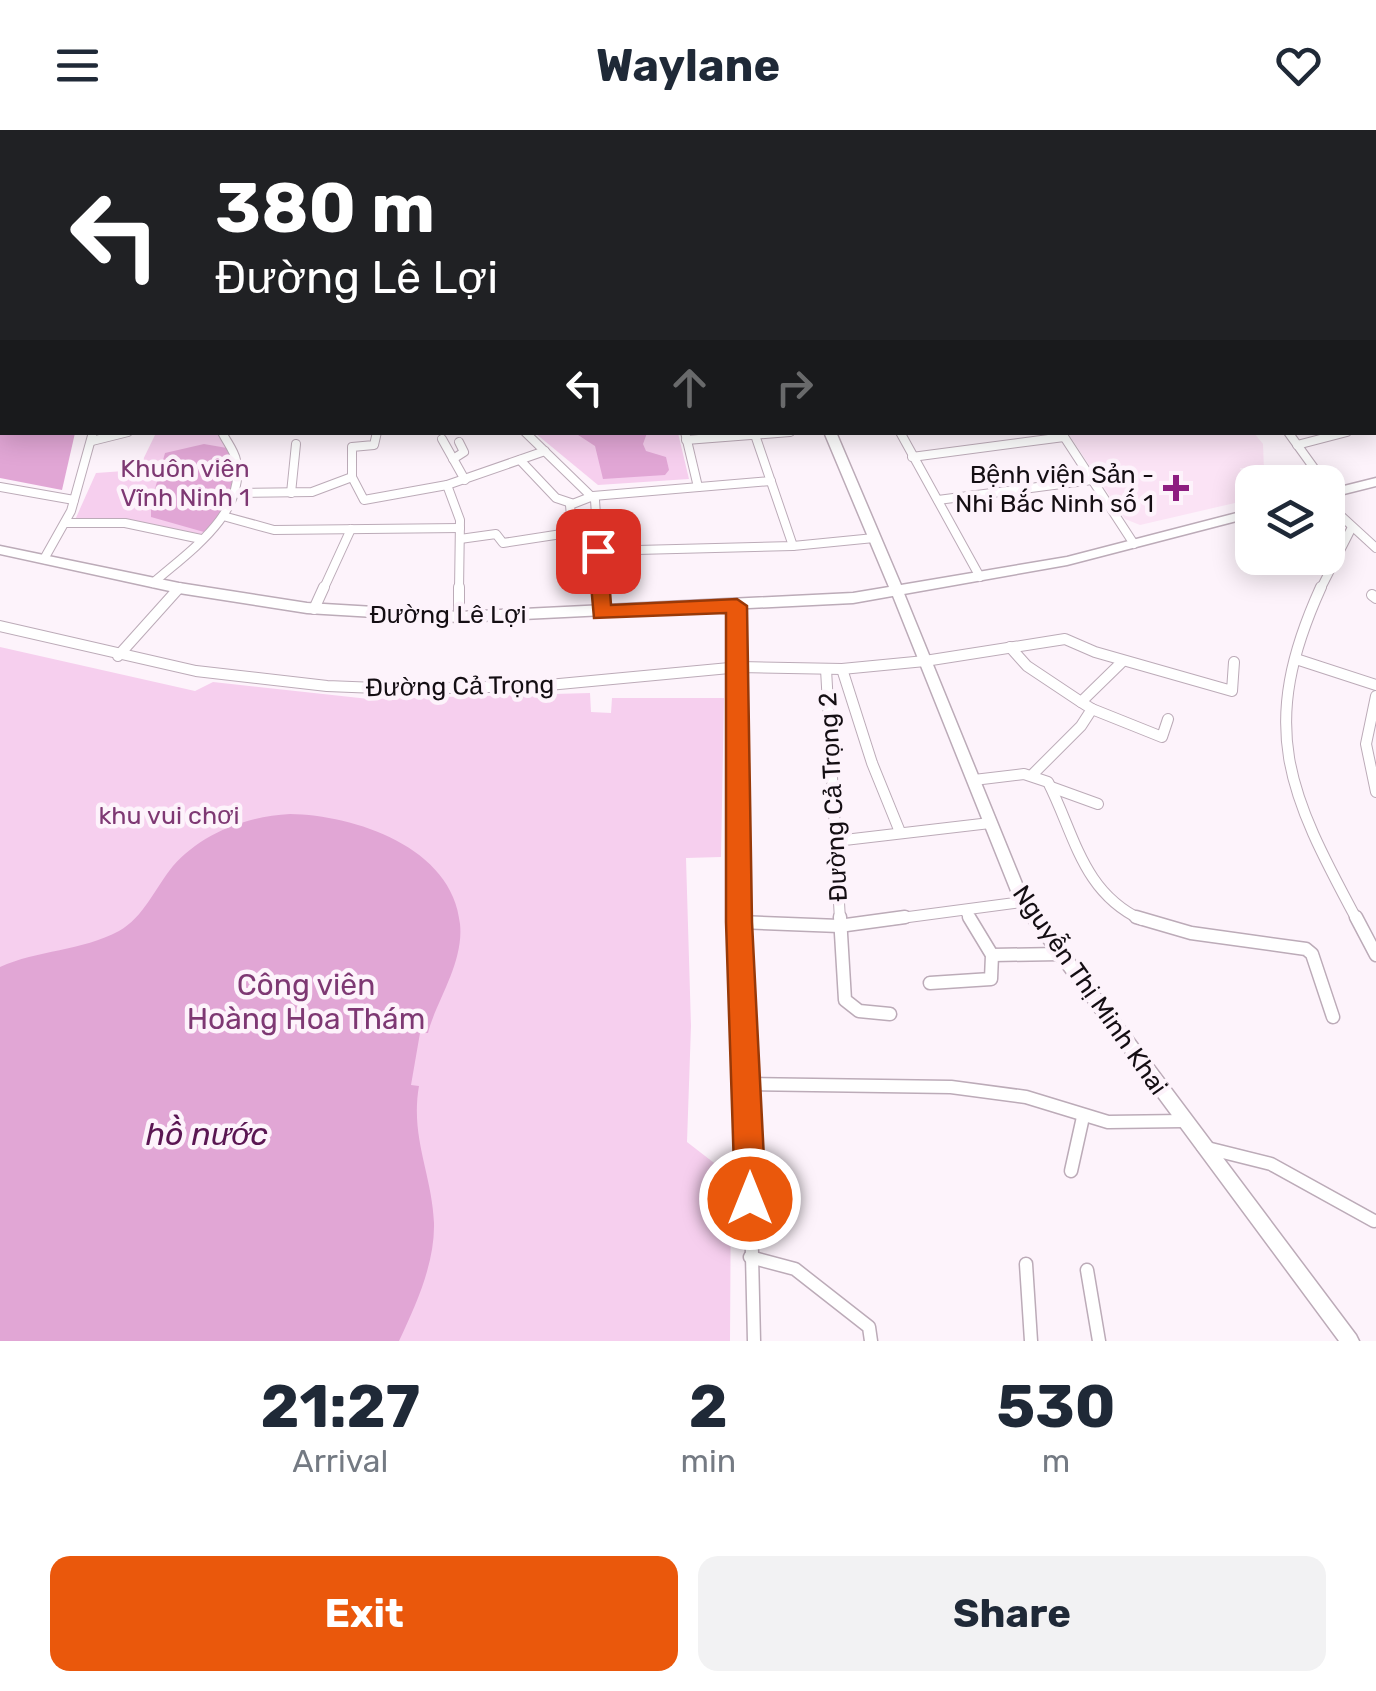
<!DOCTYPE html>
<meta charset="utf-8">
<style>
body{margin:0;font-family:Rubik,sans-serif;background:#f2f2f3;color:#1f2937;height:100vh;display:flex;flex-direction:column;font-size:38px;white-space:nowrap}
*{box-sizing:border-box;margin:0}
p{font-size:32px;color:#747a83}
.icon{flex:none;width:55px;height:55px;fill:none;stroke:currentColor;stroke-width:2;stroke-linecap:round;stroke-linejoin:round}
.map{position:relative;height:1211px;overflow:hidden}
.panel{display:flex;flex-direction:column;background:#fff;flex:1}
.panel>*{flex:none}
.banner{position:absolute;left:0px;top:0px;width:1378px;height:305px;box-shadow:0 5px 25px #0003;background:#202124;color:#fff;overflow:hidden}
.tools{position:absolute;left:1235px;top:335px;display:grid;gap:20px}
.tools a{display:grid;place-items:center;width:110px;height:110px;border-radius:20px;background:#fff;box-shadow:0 5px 25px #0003;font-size:50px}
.pin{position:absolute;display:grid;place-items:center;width:85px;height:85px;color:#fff;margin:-42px;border-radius:20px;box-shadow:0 5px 15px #0006}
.me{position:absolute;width:110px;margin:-55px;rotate:0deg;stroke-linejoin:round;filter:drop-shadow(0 0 8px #0008)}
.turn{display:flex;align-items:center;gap:35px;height:210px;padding:0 50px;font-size:45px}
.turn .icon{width:130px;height:130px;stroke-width:2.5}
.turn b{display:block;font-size:70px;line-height:85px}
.lanes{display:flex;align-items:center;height:95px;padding:0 50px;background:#0003;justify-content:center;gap:50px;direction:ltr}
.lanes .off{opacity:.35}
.eta{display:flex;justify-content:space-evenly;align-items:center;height:170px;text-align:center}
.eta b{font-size:60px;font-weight:700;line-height:70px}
.primary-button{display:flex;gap:20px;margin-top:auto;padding:20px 50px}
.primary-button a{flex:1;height:115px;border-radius:20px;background:#ea580c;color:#fff;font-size:40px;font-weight:700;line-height:115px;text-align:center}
.primary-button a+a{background:#f2f2f3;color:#1f2937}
header{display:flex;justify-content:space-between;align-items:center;height:130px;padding:0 50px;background:#fff;font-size:45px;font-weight:700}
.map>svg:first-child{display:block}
.built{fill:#fbe3f5}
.green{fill:#f6cfee}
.water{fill:#e1a6d5}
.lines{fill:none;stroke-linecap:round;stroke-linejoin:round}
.minor-far3-casing{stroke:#bcabb8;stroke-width:8}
.minor-far2-casing{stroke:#bcabb8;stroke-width:10}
.minor-far1-casing{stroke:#bcabb8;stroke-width:12}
.minor-casing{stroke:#bcabb8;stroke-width:15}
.tertiary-casing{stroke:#bcabb8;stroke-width:3}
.secondary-casing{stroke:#bcabb8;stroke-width:3}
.minor-far3{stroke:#fff;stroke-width:6}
.minor-far2{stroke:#fff;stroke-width:8}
.minor-far1{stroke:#fff;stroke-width:10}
.minor{stroke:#fff;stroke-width:12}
.tertiary{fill:#fff;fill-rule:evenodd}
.secondary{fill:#fff;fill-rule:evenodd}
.route{fill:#ea580c;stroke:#983908;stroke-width:2.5}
.poi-dot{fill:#8d1d80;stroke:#fdf3fb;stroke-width:4}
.labels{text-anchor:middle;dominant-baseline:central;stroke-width:9;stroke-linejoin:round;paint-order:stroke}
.park-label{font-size:25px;fill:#7e3873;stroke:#fdf3fb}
.poi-label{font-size:25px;fill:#140e13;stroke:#fdf3fb;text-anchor:end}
.street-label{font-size:25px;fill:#140e13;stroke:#fdf3fb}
.near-park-label{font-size:30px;fill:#7e3873;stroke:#fdf3fb}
.near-water-label{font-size:32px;font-style:italic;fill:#5a1652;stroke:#fdf3fb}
</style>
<header><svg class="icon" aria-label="menu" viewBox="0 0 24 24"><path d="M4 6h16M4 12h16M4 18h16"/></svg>Waylane<svg class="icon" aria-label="heart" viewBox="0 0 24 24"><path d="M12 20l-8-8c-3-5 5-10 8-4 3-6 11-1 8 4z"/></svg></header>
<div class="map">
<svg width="1376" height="1211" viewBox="0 0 1376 1211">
<rect width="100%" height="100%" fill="#fdf3fb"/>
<!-- built -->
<g class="built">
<polygon points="26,0 351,0 351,2 2,2 0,35 0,3"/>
<polygon points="1068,303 1254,303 1263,314 1264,341 1240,338 1252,369 1140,395 1125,389"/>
</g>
<!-- green -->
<g class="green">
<polygon points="169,302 218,303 231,321 228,375 203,405 137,391 75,390 96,343 138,340 155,305"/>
<polygon points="535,303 678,303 689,349 598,355"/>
<polygon points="0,517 195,561 213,552 369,569 590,563 591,582 611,583 612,568 724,568 721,727 686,728 691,896 687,1012 731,1046 730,1211 0,1211"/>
</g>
<!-- water -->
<g class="water">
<polygon points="0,302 75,303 62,360 0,348"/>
<polygon points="575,303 647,303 643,314 646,321 666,327 669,340 665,345 603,349 595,316"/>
<path d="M204 314 227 318C247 347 225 381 204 402L151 387V373L165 323Z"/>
<path d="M290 684C354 685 453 717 460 794 464 833 436 871 428 903H420L411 955 419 956C410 1007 432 1044 434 1093 435 1133 416 1175 399 1211H0V837C37 820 82 821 119 801 144 787 155 758 173 736 202 703 247 686 290 684Z"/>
</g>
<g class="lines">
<!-- minor-far3 casing -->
<g class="minor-far3-casing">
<g id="minor-far3">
<polyline points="1259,0 1263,2"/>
<polyline points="791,2 825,0"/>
<polyline points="0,131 2,126"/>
<polyline points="0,163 2,157"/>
</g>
</g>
<!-- minor-far2 casing -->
<g class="minor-far2-casing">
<g id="minor-far2">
<polyline points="525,302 595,370 601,460"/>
<polyline points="685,302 698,357"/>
<polyline points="754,302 793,416"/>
<polyline points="900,302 980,447"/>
<polyline points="1061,302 1134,414"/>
<polyline points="1288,302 1324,352"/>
<polyline points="442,309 465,350"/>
<polyline points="686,310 790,302"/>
<polyline points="92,311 128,302"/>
<polyline points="1297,315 1347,302"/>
<polyline points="912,327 1064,307"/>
<polyline points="453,329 464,322 459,312"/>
<polyline points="520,330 556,368 571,373"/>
<polyline points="352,347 352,317 374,315 377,302"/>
<polyline points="447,355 545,321"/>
<polyline points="0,357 74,370"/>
<polyline points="234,363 312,362 352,347 364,370 447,355 460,390 459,460"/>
<polyline points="291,363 296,314"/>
<polyline points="938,370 1092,350"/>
<polyline points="1328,374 1376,418"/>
<polyline points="223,386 274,400 460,398"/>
<polyline points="65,393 125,393 201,409"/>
<polyline points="460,409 496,404 503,413 568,403 572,399 570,375 593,366 771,351"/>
<polyline points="598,421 793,416 874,408"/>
<polyline points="44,429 71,381 93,302"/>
<path d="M153 453C188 422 247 384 236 330 234 320 226 311 222 302"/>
<polyline points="323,460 351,399"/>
<polyline points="1320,460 1351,399"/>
</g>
</g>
<!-- minor-far1 casing -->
<g class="minor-far1-casing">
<g id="minor-far1">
<polyline points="600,457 602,482"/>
<path d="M1321 457C1257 598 1288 662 1357 790"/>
<polyline points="1372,465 1376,468"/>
<polyline points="737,476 739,790"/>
<polyline points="314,479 324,457"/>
<polyline points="459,487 459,457"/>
<polyline points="0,496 196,541 327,556 402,559 538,556 740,537 842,539 925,531 1065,509 1095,522 1232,561 1234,532"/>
<polyline points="1010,517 1027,536 1081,572"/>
<polyline points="118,526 179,458"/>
<polyline points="1296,529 1376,555"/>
<polyline points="826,539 840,790"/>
<polyline points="842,539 872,633 900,702"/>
<polyline points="1376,566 1366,614 1376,662"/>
<polyline points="1092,579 1162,607 1168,589"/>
<polyline points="1033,644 1081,596 1092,579 1081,572 1123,531"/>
<path d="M974 650 1024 644 1048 652C1075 705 1082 762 1142 790"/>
<polyline points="1051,657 1098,674"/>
<polyline points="836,711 990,693"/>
<polyline points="965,780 971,790"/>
<polyline points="886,790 1022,772"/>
</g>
</g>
<!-- minor casing -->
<g class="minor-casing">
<g id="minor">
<polyline points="739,787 748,954 754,1211"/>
<polyline points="840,787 845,870 859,881 890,884"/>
<polyline points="1136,787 1191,803 1306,819 1312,824 1333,887"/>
<polyline points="1356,787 1376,825"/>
<polyline points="739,792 839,796 905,787"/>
<polyline points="992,825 1060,824"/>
<polyline points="930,853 991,849 992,825 969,787"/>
<polyline points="748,954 951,957 1026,967 1108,992 1183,991"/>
<polyline points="1203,1017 1271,1034 1374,1091"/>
<polyline points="1071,1041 1083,987"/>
<polyline points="750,1127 795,1139 869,1197 871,1211"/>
<polyline points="1026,1134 1031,1211"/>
<polyline points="1087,1140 1099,1211"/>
</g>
</g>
<!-- tertiary casing -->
<g class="tertiary-casing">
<g id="tertiary">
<polygon points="466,0 511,0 508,2 463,2"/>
<polygon points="1142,0 1150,0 1151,2 1144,2"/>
<rect x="0" y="36" width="2" height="5"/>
<rect x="1375" y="56" width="1" height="4"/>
<rect x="1375" y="118" width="1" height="4"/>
<polygon points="0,162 2,163 2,167 0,168"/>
<polygon points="897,457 903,461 1028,768 1356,1205 1359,1211 1339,1211 1017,776 891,461"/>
</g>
</g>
<!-- secondary casing -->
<g class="secondary-casing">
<g id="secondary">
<polygon points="695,0 703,0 704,2 696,2"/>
<polygon points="824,302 836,302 901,455 1067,427 1252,379 1252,387 1067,435 853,473 459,492 307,483 179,463 0,424 0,416 179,453 307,473 459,482 853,463 889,457"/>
<polygon points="1376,348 1376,356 1328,368 1328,360"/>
</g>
</g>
<!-- minor-far3 -->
<use href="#minor-far3" class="minor-far3"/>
<!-- minor-far2 -->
<use href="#minor-far2" class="minor-far2"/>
<!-- minor-far1 -->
<use href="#minor-far1" class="minor-far1"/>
<!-- minor -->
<use href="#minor" class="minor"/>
<!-- tertiary -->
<use href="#tertiary" class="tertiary"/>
<!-- secondary -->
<use href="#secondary" class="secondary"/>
</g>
<!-- route -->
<polygon class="route" points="598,415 607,421 611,475 737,469 747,476 752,792 766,1069 761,1080 750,1084 739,1080 735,1069 726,792 726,483 594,488 588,421"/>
<!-- markers -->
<path class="poi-dot" d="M1171 343h10v10h10v10h-10v10h-10v-10h-10v-10h10z"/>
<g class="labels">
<!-- park labels -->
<g class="park-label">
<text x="185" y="338">Khuôn viên<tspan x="185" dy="29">Vĩnh Ninh 1</tspan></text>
<text x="169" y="685">khu vui chơi</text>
</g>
<!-- poi labels -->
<g class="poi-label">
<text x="1154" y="344">Bệnh viện Sản -<tspan x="1154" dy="29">Nhi Bắc Ninh số 1</tspan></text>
</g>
<!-- street labels -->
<g class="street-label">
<text x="448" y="484">Đường Lê Lợi</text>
<text transform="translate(460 556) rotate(-1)">Đường Cả Trọng</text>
<text transform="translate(833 667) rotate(-93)">Đường Cả Trọng 2</text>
<text transform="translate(1090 860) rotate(55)">Nguyễn Thị Minh Khai</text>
</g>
<!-- near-park labels -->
<g class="near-park-label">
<text x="306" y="855">Công viên<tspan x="306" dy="34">Hoàng Hoa Thám</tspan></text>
</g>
<!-- near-water labels -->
<g class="near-water-label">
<text x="207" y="1004">hồ nước</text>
</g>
</g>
</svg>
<div class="tools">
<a><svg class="icon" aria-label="layers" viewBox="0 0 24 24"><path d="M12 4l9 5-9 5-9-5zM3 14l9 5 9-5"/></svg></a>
</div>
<div class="pin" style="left:598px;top:421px;background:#d93025"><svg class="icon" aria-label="arrive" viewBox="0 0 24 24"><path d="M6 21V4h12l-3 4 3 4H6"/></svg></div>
<svg class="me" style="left:750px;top:1069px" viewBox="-20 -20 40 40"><circle r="17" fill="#ea580c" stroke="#fff" stroke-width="3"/><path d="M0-11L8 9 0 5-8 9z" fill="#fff"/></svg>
<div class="banner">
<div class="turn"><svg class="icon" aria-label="left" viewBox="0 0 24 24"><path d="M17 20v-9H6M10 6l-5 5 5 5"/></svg><div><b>380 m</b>Đường Lê Lợi</div></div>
<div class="lanes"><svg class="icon" aria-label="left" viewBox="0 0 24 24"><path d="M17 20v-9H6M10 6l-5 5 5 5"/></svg><svg class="icon off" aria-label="ahead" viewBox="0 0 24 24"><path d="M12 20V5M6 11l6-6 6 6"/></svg><svg class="icon off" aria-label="right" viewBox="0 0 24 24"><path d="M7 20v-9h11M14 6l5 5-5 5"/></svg></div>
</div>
</div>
<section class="panel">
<div class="eta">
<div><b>21:27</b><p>Arrival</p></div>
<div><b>2</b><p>min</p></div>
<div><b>530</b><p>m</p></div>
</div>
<div class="primary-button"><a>Exit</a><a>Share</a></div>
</section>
